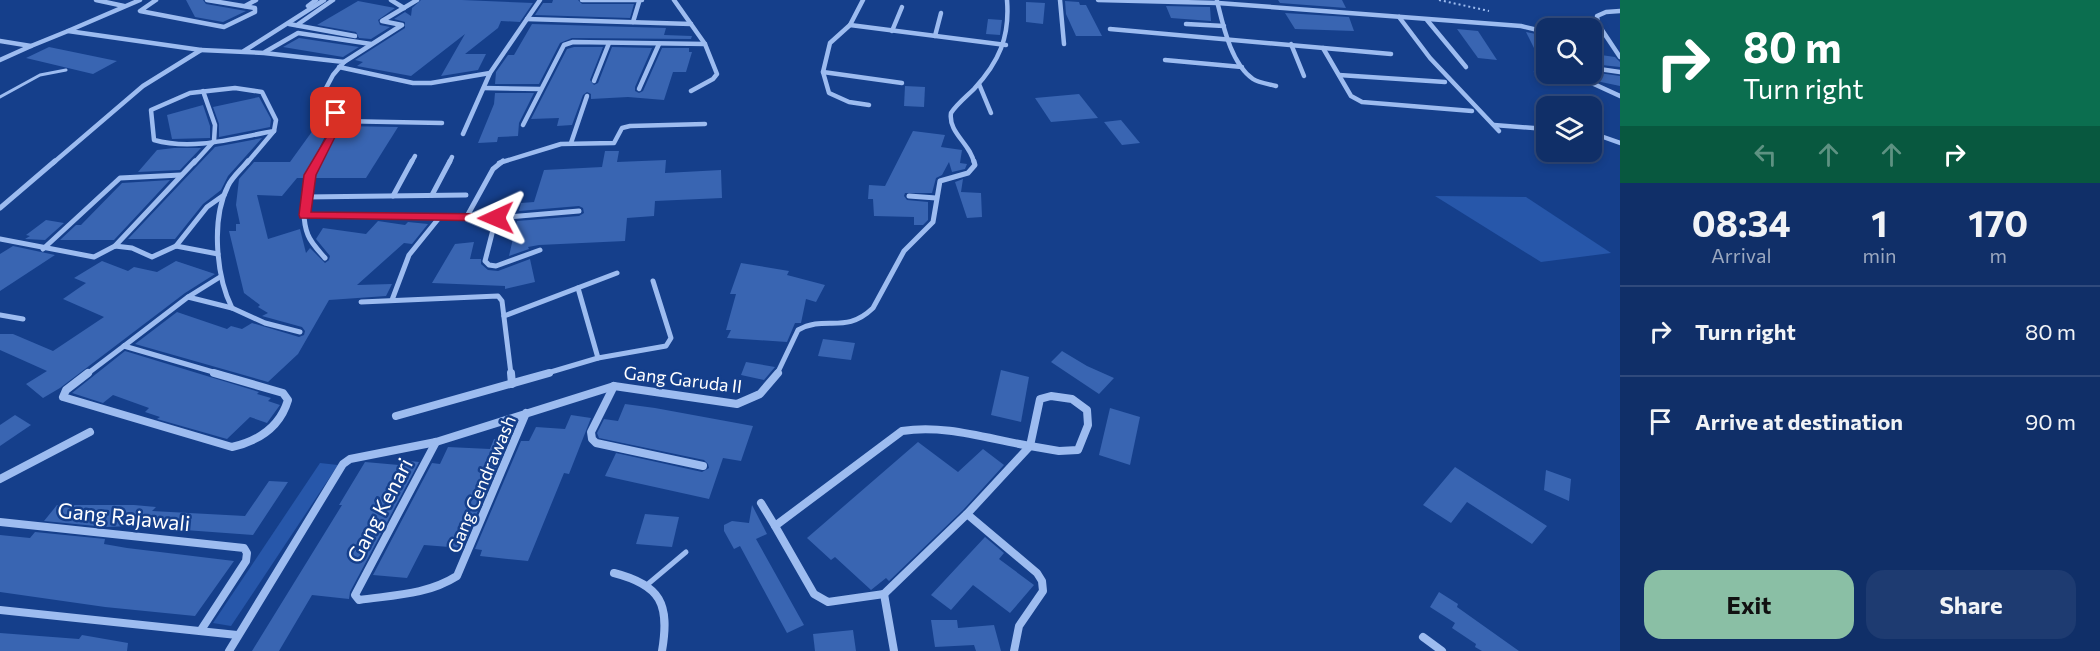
<!DOCTYPE html>
<style>
body{margin:0;font-family:Commissioner,sans-serif;background:#1e3b71;color:#f1f3f6;height:100vh;display:flex;flex-direction:column;font-size:22px;white-space:nowrap}
*{box-sizing:border-box;margin:0}
p{font-size:20px;color:#9ca9c0}
.icon{flex:none;width:33px;height:33px;fill:none;stroke:currentColor;stroke-width:2;stroke-linecap:round;stroke-linejoin:round}
.map{position:relative;flex:1;overflow:hidden}
.drawer{display:flex;flex-direction:column;background:#102f68;width:480px}
.drawer>*{flex:none}
.banner{background:#0b6e4f;color:#fff;overflow:hidden}
.controls{position:absolute;left:1536px;top:18px;display:grid;gap:12px}
.controls a{display:grid;place-items:center;width:66px;height:66px;border-radius:12px;background:#102f68;box-shadow:0 3px 9px #0003,0 0 0 2px #304a7c;font-size:30px}
.pin{position:absolute;display:grid;place-items:center;width:51px;height:51px;color:#fff;margin:-26px;border-radius:12px;box-shadow:0 3px 9px #0006}
.me{position:absolute;width:66px;margin:-33px;rotate:269deg;stroke-linejoin:round;filter:drop-shadow(0 0 4px #0008)}
.turn{display:flex;align-items:center;gap:21px;height:126px;padding:0 24px;font-size:27px}
.turn .icon{width:78px;height:78px;stroke-width:2.5}
.turn b{display:block;font-size:42px;line-height:51px}
.lanes{display:flex;align-items:center;height:57px;padding:0 24px;background:#0003;justify-content:center;gap:30px;direction:ltr}
.lanes .off{opacity:.35}
.eta{display:flex;justify-content:space-evenly;align-items:center;height:102px;text-align:center}
.eta b{font-size:36px;font-weight:700;line-height:42px}
.button{display:flex;gap:12px;margin-top:auto;padding:12px 24px}
.button a{flex:1;height:69px;border-radius:18px;background:#8abfa5;color:#111;font-size:24px;font-weight:700;line-height:69px;text-align:center}
.button a+a{background:#1e3b71;color:#f1f3f6}
ul{padding:0;list-style:none}
li{display:flex;align-items:center;gap:18px;height:90px;padding:0 24px;border-top:2px solid #304a7c}
li div{flex:1}
li b{display:block;font-size:22px}
li em{font-style:normal}
main{display:flex;flex:1;min-height:0}
.map>svg:first-child{display:block}
.green{fill:#2757aa}
.building{fill:#3965b2}
.lines{fill:none;stroke-linecap:round;stroke-linejoin:round}
.path{stroke:#9dbcf0;stroke-width:2;stroke-dasharray:2 3;stroke-linecap:butt}
.lane-far1{stroke:#9dbcf0;stroke-width:3}
.lane{stroke:#9dbcf0;stroke-width:5}
.street-far2{stroke:#9dbcf0;stroke-width:4.5}
.street-far1{stroke:#9dbcf0;stroke-width:5}
.street{stroke:#9dbcf0;stroke-width:8}
.route{fill:#e11d48;stroke:#92132f;stroke-width:1.5}
.labels{text-anchor:middle;dominant-baseline:central;stroke-width:5;stroke-linejoin:round;paint-order:stroke}
.street-label{font-size:18px;fill:#fff;stroke:#153f8b}
.near-street-label{font-size:21px;fill:#fff;stroke:#153f8b}
</style>
<main>
<div class="map">
<svg width="1620" height="651" viewBox="0 0 1620 651">
<rect width="100%" height="100%" fill="#153f8b"/>
<!-- green -->
<g class="green">
<polygon points="1435,196 1526,197 1611,253 1541,262"/>
<polygon points="320,463 338,465 231,626 213,623"/>
</g>
<!-- building -->
<g class="building">
<polygon points="186,0 203,0 206,4 246,11 223,22 195,17"/>
<polygon points="421,0 462,0 533,3 520,22 501,21 498,28 465,54 486,54 478,70 441,76 465,34 411,76 357,66 363,62 355,60 405,28 405,22 394,19 405,12 411,16 412,8"/>
<polygon points="553,0 578,0 582,4 634,4 630,18 535,15 543,3 552,3"/>
<polygon points="1278,0 1342,0 1346,8 1280,3"/>
<polygon points="358,1 395,8 378,20 380,25 390,27 371,39 359,38 356,32 317,25"/>
<polygon points="1065,1 1079,2 1080,5 1086,5 1102,36 1076,36 1066,14"/>
<polygon points="1026,2 1045,3 1043,24 1026,22"/>
<polygon points="1166,6 1210,7 1211,21 1171,18"/>
<polygon points="1285,13 1349,17 1354,31 1295,29"/>
<polygon points="988,19 1002,20 1000,35 986,34"/>
<polygon points="532,24 666,28 664,35 692,36 691,39 572,38 560,43 539,84 495,84 496,72 508,55 514,55"/>
<polygon points="1457,29 1478,31 1497,60 1478,58"/>
<polygon points="1526,32 1546,36 1546,74 1568,74 1569,77 1533,72 1544,68"/>
<polygon points="299,38 359,47 343,57 283,47"/>
<polygon points="49,47 112,60 117,61 93,74 26,58"/>
<polygon points="574,47 603,47 590,80 594,85 598,83 612,47 652,48 635,87 635,91 639,93 643,91 662,48 689,48 689,52 692,52 686,72 673,72 664,100 628,97 591,99 591,94 587,92 583,95 572,125 557,126 559,118 531,119 567,49"/>
<polygon points="1601,55 1615,57 1620,62 1620,67 1592,64 1592,57"/>
<polygon points="1592,72 1620,76 1620,86 1601,82 1582,74"/>
<polygon points="905,86 925,87 924,107 904,106"/>
<polygon points="495,93 534,93 519,123 518,136 498,137 497,142 478,143 494,104"/>
<polygon points="1079,94 1098,118 1051,122 1035,98"/>
<polygon points="259,97 271,119 270,127 219,137 219,124 213,107"/>
<polygon points="203,105 210,126 210,138 172,139 167,115"/>
<polygon points="1121,120 1140,143 1122,145 1104,122"/>
<polygon points="316,126 330,126 305,178 297,178 282,196 257,195 268,239 300,229 306,253 310,248 325,263 329,260 330,256 316,239 323,228 366,234 378,221 405,225 408,222 428,224 412,244 404,243 357,285 392,284 386,296 329,300 298,354 268,382 135,344 177,312 227,329 231,326 242,329 252,323 299,337 304,335 305,331 302,327 262,316 268,313 258,307 260,305 244,293 229,231 236,231 236,224 240,224 236,205 239,179 254,162 290,162"/>
<polygon points="340,126 398,127 366,178 315,178"/>
<polygon points="913,131 945,135 941,147 962,150 960,163 967,164 965,169 952,172 949,162 942,175 936,178 932,193 905,193 904,196 907,200 928,202 928,220 923,225 914,225 914,217 874,216 873,199 868,199 869,185 885,186"/>
<polygon points="262,138 228,176 221,190 203,204 175,239 128,239 215,147"/>
<polygon points="174,148 201,148 180,170 138,172 157,150"/>
<polygon points="605,151 619,151 617,162 666,160 665,173 721,170 722,198 655,201 654,216 627,218 625,241 539,245 528,247 529,249 509,256 517,221 579,216 584,213 583,208 579,206 519,211 521,203 534,202 544,170 602,167"/>
<polygon points="963,179 961,192 981,193 982,217 967,218 955,182"/>
<polygon points="170,180 114,240 60,240 76,225 81,225 122,183"/>
<polygon points="46,220 64,223 45,240 25,239 30,236 26,235"/>
<polygon points="474,242 470,259 481,259 481,264 488,270 498,271 530,259 535,282 505,289 505,286 432,283 455,244"/>
<polygon points="13,246 55,255 0,291 0,254"/>
<polygon points="102,261 128,271 134,267 157,272 176,261 215,274 185,293 60,388 43,398 26,384 47,371 0,350 0,334 13,334 53,351 104,317 63,299 86,283 74,278"/>
<polygon points="741,263 789,271 787,275 825,285 816,302 806,299 801,323 795,323 787,342 727,338 731,330 726,330 736,294 730,294"/>
<polygon points="823,339 855,343 851,360 818,356"/>
<polygon points="125,351 259,392 257,394 271,398 268,401 280,405 267,423 250,417 227,439 157,419 160,417 145,412 149,408 113,395 103,403 72,393"/>
<polygon points="1062,351 1087,366 1114,378 1099,394 1051,362"/>
<polygon points="746,362 775,367 764,380 741,375"/>
<polygon points="1001,370 1029,377 1021,422 991,415"/>
<polygon points="625,404 655,408 753,426 741,461 723,458 709,499 605,476 616,453 702,472 709,468 708,464 704,460 599,438 597,433 604,419 618,421"/>
<polygon points="1110,408 1140,417 1130,465 1099,455"/>
<polygon points="15,415 31,425 0,446 0,425"/>
<polygon points="571,415 591,418 569,474 564,473 528,561 480,556 482,550 475,549 521,441 529,441 536,427 565,429"/>
<polygon points="494,439 508,440 462,548 424,545 407,578 373,575 432,463 440,464 448,447 490,449"/>
<polygon points="918,442 958,472 983,449 1004,465 963,510 889,581 886,578 871,590 835,557 831,560 807,538"/>
<polygon points="402,460 419,462 350,592 349,599 312,595 279,651 252,651 342,505 339,505 365,462 399,465"/>
<polygon points="1455,467 1475,480 1547,526 1532,544 1467,502 1451,523 1423,505"/>
<polygon points="1546,470 1571,479 1569,501 1544,490"/>
<polygon points="269,481 288,482 253,535 130,526 106,527 44,521 57,505 134,505 156,507 152,511 245,516"/>
<polygon points="752,505 767,534 756,539 804,625 787,633 740,546 734,549 724,531 724,525 732,521 749,523"/>
<polygon points="645,514 679,517 672,547 636,544"/>
<polygon points="35,532 105,539 104,544 127,548 234,561 195,616 105,607 0,592 0,535 30,538"/>
<polygon points="985,537 1004,553 999,559 1034,585 1010,613 973,585 951,610 931,595"/>
<polygon points="1439,592 1458,604 1457,607 1519,651 1482,651 1475,647 1476,644 1452,628 1455,623 1430,607"/>
<polygon points="931,620 957,620 958,628 994,625 1001,651 976,651 974,645 935,647"/>
<polygon points="853,630 856,651 815,651 813,634"/>
<polygon points="0,633 79,639 82,635 128,643 127,651 0,651"/>
</g>
<g class="lines">
<!-- path -->
<polyline class="path" points="1439,0 1489,11"/>
<!-- lane-far1 -->
<polyline class="lane-far1" points="0,97 40,75 66,70"/>
<!-- lane -->
<polyline class="lane" points="648,584 686,552"/>
<!-- street-far2 -->
<g class="street-far2">
<polyline points="96,0 124,6"/>
<polyline points="156,0 140,11 224,27 255,12 255,8 207,0"/>
<polyline points="391,0 404,8"/>
<polyline points="582,0 642,0"/>
<polyline points="674,0 705,44 717,74 713,79 691,91"/>
<polyline points="863,0 850,25 830,43 823,72 829,93 849,102 869,105"/>
<polyline points="1060,0 1064,44"/>
<polyline points="1098,0 1218,3 1521,26 1546,32"/>
<path d="M1217 1C1223 25 1231 64 1253 79 1259 83 1269 84 1276 86"/>
<polyline points="245,6 256,0"/>
<polyline points="308,6 316,0"/>
<polyline points="1620,11 1606,12 1597,16 1598,24 1620,57"/>
<polyline points="1399,17 1430,58 1499,131"/>
<polyline points="527,19 691,24"/>
<polyline points="1427,20 1466,67"/>
<polyline points="633,22 639,2"/>
<polyline points="289,24 355,36"/>
<polyline points="1186,24 1224,26"/>
<polyline points="297,25 333,0"/>
<polyline points="850,25 1006,45"/>
<polyline points="1110,29 1391,54"/>
<polyline points="892,31 902,7"/>
<polyline points="935,36 941,13"/>
<polyline points="0,41 31,46 68,31"/>
<polyline points="1291,44 1304,76"/>
<polyline points="1323,48 1351,96 1362,102 1472,111"/>
<polyline points="201,50 264,53 344,62 333,75 325,90 338,121 316,163"/>
<polyline points="244,51 324,0"/>
<polyline points="265,52 298,33 371,44"/>
<polyline points="0,60 31,46"/>
<polyline points="1165,60 1242,67"/>
<polyline points="344,62 402,25 382,21 417,0"/>
<polyline points="339,67 413,83 431,83 490,73"/>
<polyline points="1592,68 1620,72"/>
<polyline points="823,72 902,83"/>
<polyline points="1572,74 1620,96"/>
<polyline points="1339,75 1445,82"/>
<polyline points="594,81 609,43"/>
<polyline points="979,84 991,113"/>
<path d="M235 88 262 92 276 120 274 131C235 138 193 151 154 140L151 110 190 93Z"/>
<polyline points="484,88 540,89"/>
<polyline points="639,89 659,44"/>
<polyline points="338,121 442,123"/>
<polyline points="523,125 564,45 573,42 705,44"/>
<polyline points="1494,125 1546,129"/>
<polyline points="1592,133 1620,143"/>
<polyline points="463,134 490,73 540,0"/>
<polyline points="571,143 587,96"/>
<polyline points="53,163 143,86 201,50 68,31 140,0"/>
<polyline points="194,163 214,141 215,125 203,91"/>
<polyline points="247,163 274,131"/>
<polyline points="411,163 415,156"/>
<polyline points="449,163 452,157"/>
<polyline points="499,163 561,144 614,143 622,128 630,126 705,124"/>
<path d="M974 163C971 144 948 133 951 113 957 104 966 97 974 89 999 62 1010 37 1007 0"/>
</g>
<!-- street-far1 -->
<g class="street-far1">
<path d="M248 161C242 169 232 177 228 186 211 219 216 276 232 308L265 323 300 332"/>
<path d="M317 161C307 181 299 213 308 235 311 243 319 251 325 258"/>
<polyline points="432,195 450,161"/>
<polyline points="393,196 412,161"/>
<polyline points="909,196 936,198"/>
<polyline points="306,197 466,195"/>
<polyline points="0,208 55,161"/>
<polyline points="304,215 466,218 493,169 503,161"/>
<polyline points="466,218 496,218 485,261 489,265 496,266 540,250"/>
<polyline points="496,218 579,211"/>
<polyline points="0,239 94,257 115,246 132,248 152,257 176,246 218,254"/>
<polyline points="115,246 195,161"/>
<polyline points="176,246 207,207 224,195"/>
<polyline points="43,249 120,178 181,175"/>
<polyline points="578,288 598,358"/>
<polyline points="188,297 232,308"/>
<polyline points="392,300 409,255 439,218"/>
<polyline points="361,302 498,296 502,301 511,374"/>
<polyline points="0,315 23,319"/>
<polyline points="504,316 617,273"/>
<polyline points="124,346 220,374"/>
<polyline points="124,346 188,297 220,277"/>
<polyline points="87,374 124,346"/>
<polyline points="544,374 598,358 666,346 671,338 653,281"/>
<path d="M777 374 798 330C826 314 845 335 873 308L904 251 933 222 940 181 968 173 975 165 974 161"/>
</g>
<!-- street -->
<g class="street">
<path d="M88 373 66 390 63 397 232 447C258 441 280 427 288 400L283 393 214 373"/>
<polyline points="511,373 512,384"/>
<polyline points="614,386 591,432 592,439 596,443 703,466"/>
<polygon points="1051,396 1072,399 1087,410 1088,425 1078,450 1059,451 1030,446 1040,399"/>
<polyline points="396,416 549,373"/>
<path d="M436 442 355 595 359 600C393 595 427 595 457 576L526 413"/>
<polyline points="0,479 90,432"/>
<polyline points="761,503 775,526"/>
<polyline points="967,514 1037,573 1042,581 1043,591 1019,626 1014,651"/>
<polyline points="0,522 244,548 247,553 246,561 201,630"/>
<path d="M614 573C661 585 670 604 662 651"/>
<polyline points="884,594 894,651"/>
<path d="M884 594 828 602 814 594 775 526 902 431C945 424 988 439 1030 446"/>
<polyline points="884,594 967,514 1030,446"/>
<polyline points="0,610 237,635"/>
<polyline points="1423,637 1442,651"/>
<polyline points="229,651 343,464 350,459 436,442 614,386 737,404 760,394 778,373"/>
</g>
</g>
<!-- route -->
<polygon class="route" points="333,111 340,111 343,121 316,175 311,212 496,214 502,218 496,221 300,218 299,215 304,175 329,133 333,121"/>
<g class="labels">
<!-- street labels -->
<g class="street-label">
<text transform="translate(683 379) rotate(7)">Gang Garuda II</text>
<text transform="translate(481 484) rotate(-67)">Gang Cendrawash</text>
</g>
<!-- near-street labels -->
<g class="near-street-label">
<text transform="translate(379 510) rotate(-62)">Gang Kenari</text>
<text transform="translate(124 516) rotate(6)">Gang Rajawali</text>
</g>
</g>
</svg>
<div class="controls">
<a><svg class="icon" aria-label="search" viewBox="0 0 24 24"><circle cx="10" cy="10" r="6"/><path d="M15 15l6 6"/></svg></a>
<a><svg class="icon" aria-label="layers" viewBox="0 0 24 24"><path d="M12 4l9 5-9 5-9-5zM3 14l9 5 9-5"/></svg></a>
</div>
<div class="pin" style="left:336px;top:113px;background:#d93025"><svg class="icon" aria-label="arrive" viewBox="0 0 24 24"><path d="M6 21V4h12l-3 4 3 4H6"/></svg></div>
<svg class="me" style="left:496px;top:218px" viewBox="-20 -20 40 40"><path d="M0-17L14 15 0 8-14 15z" fill="#e11d48" stroke="#fff" stroke-width="4"/></svg>
</div>
<section class="drawer">
<div class="banner">
<div class="turn"><svg class="icon" aria-label="right" viewBox="0 0 24 24"><path d="M7 20v-9h11M14 6l5 5-5 5"/></svg><div><b>80 m</b>Turn right</div></div>
<div class="lanes"><svg class="icon off" aria-label="left" viewBox="0 0 24 24"><path d="M17 20v-9H6M10 6l-5 5 5 5"/></svg><svg class="icon off" aria-label="ahead" viewBox="0 0 24 24"><path d="M12 20V5M6 11l6-6 6 6"/></svg><svg class="icon off" aria-label="ahead" viewBox="0 0 24 24"><path d="M12 20V5M6 11l6-6 6 6"/></svg><svg class="icon" aria-label="right" viewBox="0 0 24 24"><path d="M7 20v-9h11M14 6l5 5-5 5"/></svg></div>
</div>
<div class="eta">
<div><b>08:34</b><p>Arrival</p></div>
<div><b>1</b><p>min</p></div>
<div><b>170</b><p>m</p></div>
</div>
<ul>
<li><svg class="icon" aria-label="right" viewBox="0 0 24 24"><path d="M7 20v-9h11M14 6l5 5-5 5"/></svg><div><b>Turn right</b></div><em>80 m</em></li>
<li><svg class="icon" aria-label="arrive" viewBox="0 0 24 24"><path d="M6 21V4h12l-3 4 3 4H6"/></svg><div><b>Arrive at destination</b></div><em>90 m</em></li>
</ul>
<div class="button"><a>Exit</a><a>Share</a></div>
</section>
</main>
